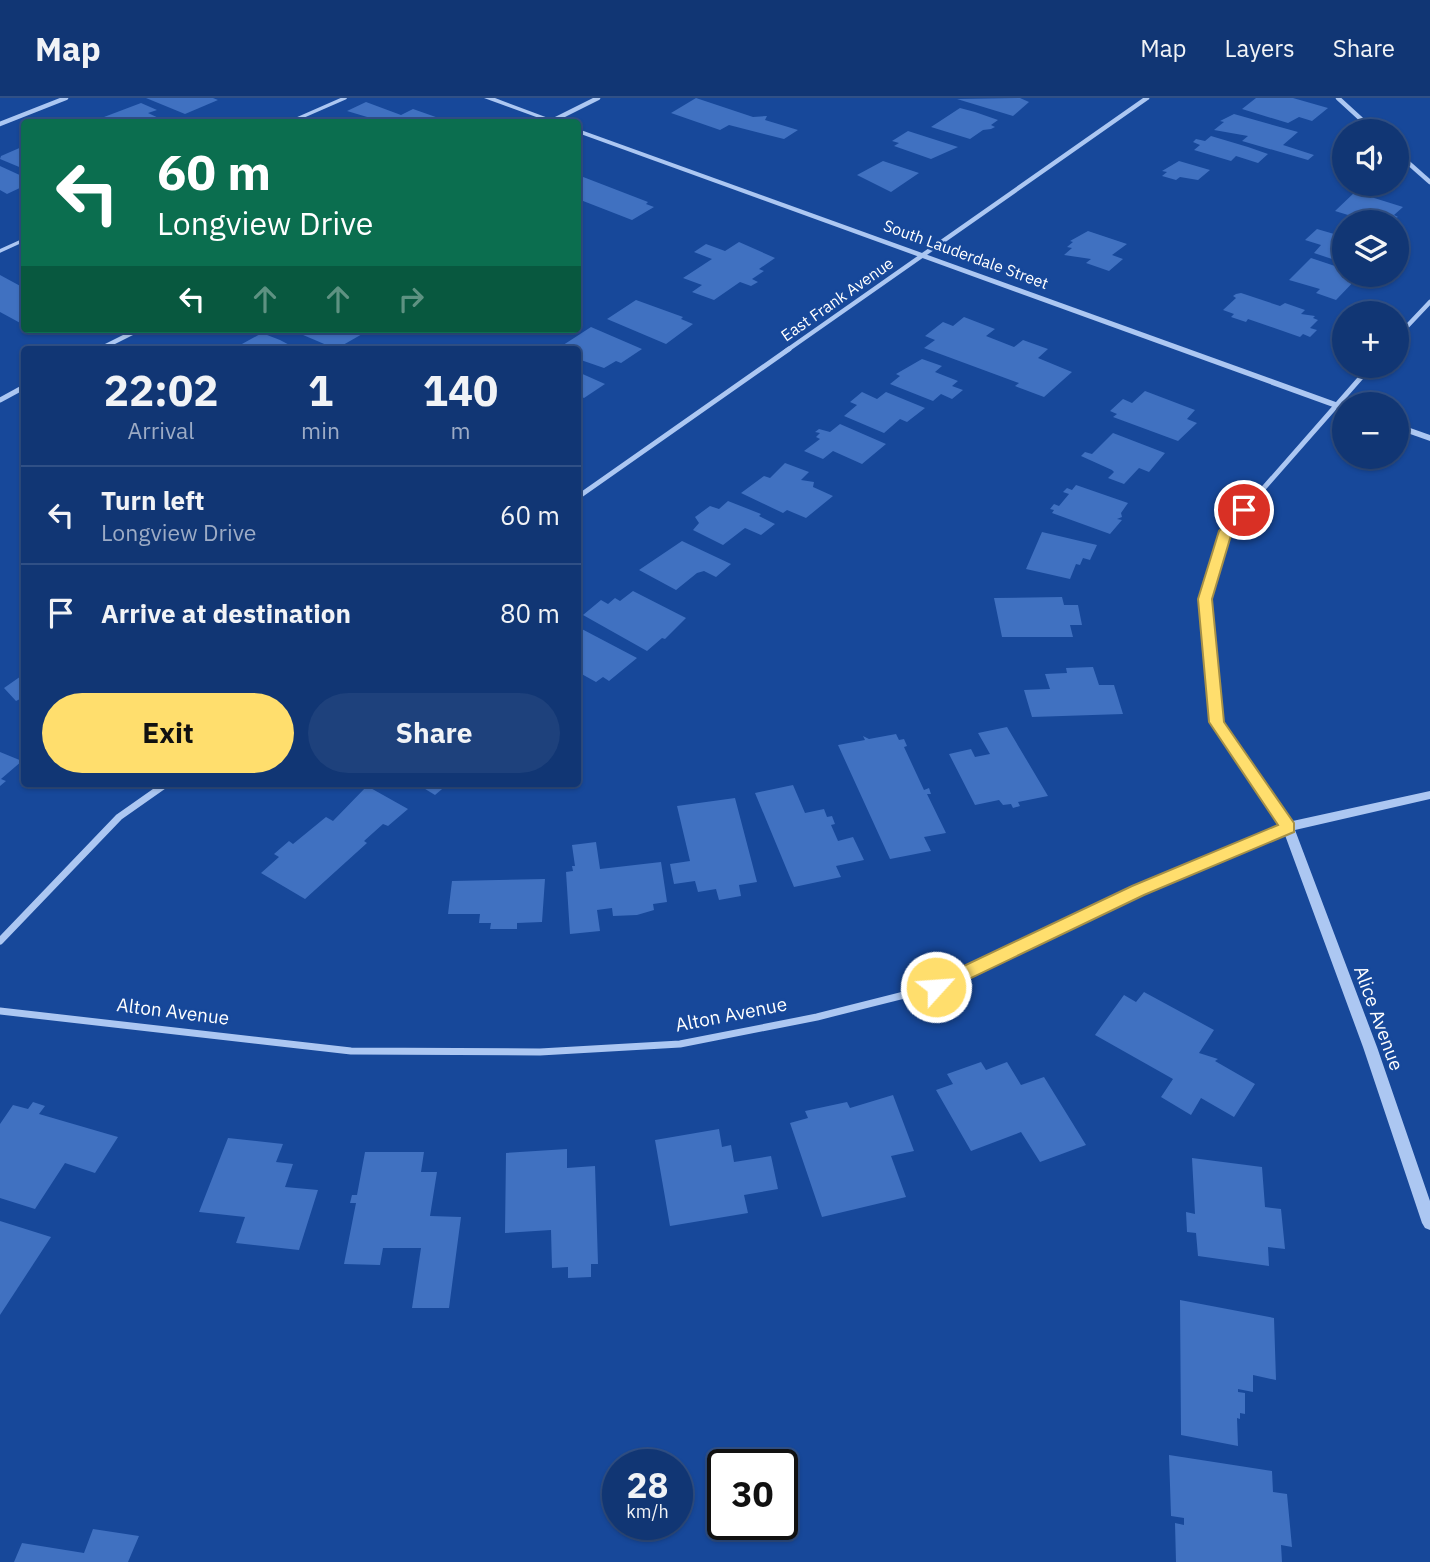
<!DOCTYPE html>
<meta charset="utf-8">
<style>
body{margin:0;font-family:"IBM Plex Sans",sans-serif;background:#1e417c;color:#f1f3f6;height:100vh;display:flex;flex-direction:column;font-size:26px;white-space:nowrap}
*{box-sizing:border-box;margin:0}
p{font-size:23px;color:#9cabc5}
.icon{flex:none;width:38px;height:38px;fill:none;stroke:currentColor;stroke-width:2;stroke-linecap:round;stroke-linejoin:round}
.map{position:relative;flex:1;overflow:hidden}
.sheet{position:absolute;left:21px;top:248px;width:560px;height:441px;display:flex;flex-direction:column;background:#113674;border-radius:7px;box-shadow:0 2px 5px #0004,0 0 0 2px #305086}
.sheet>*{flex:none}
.banner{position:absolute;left:21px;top:21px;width:560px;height:214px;border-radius:7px;box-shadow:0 2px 5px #0004,0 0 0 2px #305086;background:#0b6e4f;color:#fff;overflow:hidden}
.controls{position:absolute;left:1332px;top:21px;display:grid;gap:14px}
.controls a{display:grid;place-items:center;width:77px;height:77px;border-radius:50%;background:#113674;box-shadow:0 2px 5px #0004,0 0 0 2px #305086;font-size:35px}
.speed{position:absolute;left:602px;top:1351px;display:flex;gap:14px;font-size:35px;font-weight:700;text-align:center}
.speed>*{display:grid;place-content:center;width:91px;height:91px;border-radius:50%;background:#113674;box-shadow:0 2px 5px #0004,0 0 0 2px #305086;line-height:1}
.speed small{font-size:18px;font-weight:400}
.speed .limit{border:4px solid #111;border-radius:10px;background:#fff;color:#111}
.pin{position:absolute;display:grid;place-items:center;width:60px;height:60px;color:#fff;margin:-30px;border:4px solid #fff;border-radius:50%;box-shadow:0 2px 7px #0007}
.me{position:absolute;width:77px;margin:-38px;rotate:64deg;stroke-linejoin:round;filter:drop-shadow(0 0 5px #0008)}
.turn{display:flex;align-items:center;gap:24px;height:147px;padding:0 21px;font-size:32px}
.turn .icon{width:91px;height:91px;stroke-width:2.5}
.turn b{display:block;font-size:49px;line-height:60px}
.lanes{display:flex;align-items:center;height:66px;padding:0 21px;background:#0003;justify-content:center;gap:35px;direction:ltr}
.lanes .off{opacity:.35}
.eta{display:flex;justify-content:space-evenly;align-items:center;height:119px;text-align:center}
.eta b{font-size:42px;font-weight:700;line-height:49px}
.primary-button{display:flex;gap:14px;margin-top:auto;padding:14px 21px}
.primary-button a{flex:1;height:80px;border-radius:42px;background:#ffde6d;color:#111;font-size:28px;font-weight:700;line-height:80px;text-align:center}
.primary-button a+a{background:#1e417c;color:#f1f3f6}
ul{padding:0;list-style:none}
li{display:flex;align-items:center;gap:21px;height:98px;padding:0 21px;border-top:2px solid #305086}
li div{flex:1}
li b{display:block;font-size:26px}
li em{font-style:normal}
header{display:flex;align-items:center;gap:42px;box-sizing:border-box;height:98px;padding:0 35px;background:#113674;border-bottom:2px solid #305086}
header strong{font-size:33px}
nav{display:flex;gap:38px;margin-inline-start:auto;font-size:24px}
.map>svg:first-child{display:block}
.building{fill:#4071c1}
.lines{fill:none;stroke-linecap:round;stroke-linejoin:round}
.service{stroke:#acc7f2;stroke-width:3.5}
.minor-far2{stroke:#acc7f2;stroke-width:4.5}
.minor-far1{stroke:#acc7f2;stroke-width:5}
.minor{stroke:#acc7f2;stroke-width:7}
.tertiary{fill:#acc7f2;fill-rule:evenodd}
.route{fill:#ffde6d;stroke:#a69047;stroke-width:2}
.labels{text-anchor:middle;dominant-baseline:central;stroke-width:5;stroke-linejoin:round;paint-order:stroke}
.far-street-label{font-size:16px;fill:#fff;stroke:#17489a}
.street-label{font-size:19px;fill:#fff;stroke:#17489a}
</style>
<header>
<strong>Map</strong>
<nav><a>Map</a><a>Layers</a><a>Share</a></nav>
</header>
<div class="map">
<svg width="1430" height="1464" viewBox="0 0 1430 1464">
<rect width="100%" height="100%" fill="#17489a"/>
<!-- building -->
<g class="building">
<polygon points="146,0 213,0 218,2 185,16"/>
<polygon points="696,0 753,19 767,18 765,22 798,32 784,41 729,27 720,32 671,15"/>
<polygon points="1020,0 1029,4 1013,18 957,1"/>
<polygon points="1256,0 1293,0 1328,10 1312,23 1299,19 1288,25 1242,11"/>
<polygon points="366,4 401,17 413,11 450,24 396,24 399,23 396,21 384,24 347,13"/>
<polygon points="141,5 157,12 148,15 163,22 156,24 118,24 104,19"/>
<polygon points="960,10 975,14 998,22 991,27 995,29 991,31 983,32 970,41 931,29"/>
<polygon points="1234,16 1298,34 1283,47 1314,57 1308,62 1242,43 1248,38 1214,32 1224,24 1220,23"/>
<polygon points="908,33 958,49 931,61 894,48 899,45 892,43"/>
<polygon points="1211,38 1248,49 1268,56 1258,65 1236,58 1231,63 1194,52 1200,47 1193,44 1196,41 1205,43"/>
<polygon points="24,48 24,71 0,61 1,58"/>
<polygon points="883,63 919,75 891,94 857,77"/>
<polygon points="1179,63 1210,72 1198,82 1180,79 1176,82 1162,78 1167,74 1162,73"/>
<polygon points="0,68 24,79 24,88 7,96 0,92"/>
<polygon points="578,77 648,104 646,106 654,109 632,122 578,101"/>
<polygon points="1355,94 1403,109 1394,117 1398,119 1386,124 1371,124 1335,113"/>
<polygon points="1317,131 1341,138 1344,135 1344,165 1314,155 1321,147 1305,142"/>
<polygon points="1088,133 1127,146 1112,157 1123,161 1109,173 1086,165 1091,161 1064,157 1072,150 1067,149 1073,144 1070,143"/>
<polygon points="739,144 775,160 759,171 764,173 752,181 758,184 751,188 740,184 714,202 692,194 702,187 683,180 712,161 694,154 706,146 725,153"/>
<polygon points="1311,160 1344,171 1344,177 1360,177 1336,202 1316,195 1320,191 1289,182"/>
<polygon points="0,177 24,190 24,227 0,214"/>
<polygon points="1241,195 1280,208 1285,205 1305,212 1301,216 1315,218 1313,220 1318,222 1310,230 1317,232 1310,239 1303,236 1300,239 1248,221 1246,224 1231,219 1234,216 1223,212 1236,200 1233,198 1236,196"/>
<polygon points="636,202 683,219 681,221 693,226 666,246 607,221"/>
<polygon points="964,219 995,231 986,238 1014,249 1023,242 1048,251 1038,260 1072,274 1044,299 1015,288 1019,285 924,250 935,242 925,238 943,224 953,228"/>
<polygon points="591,229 642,251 621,265 616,263 604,270 578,261 578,252 557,251"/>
<polygon points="289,231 371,231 336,251"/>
<polygon points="262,235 280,242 299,252 231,252"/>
<polygon points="922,261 942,268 935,274 958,283 952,288 963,292 952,301 941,296 933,303 890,286 900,278 896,276"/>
<polygon points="578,274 605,286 584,300 578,297"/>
<polygon points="1145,293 1195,312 1187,321 1197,325 1178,343 1113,319 1117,316 1110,313 1123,301 1132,305"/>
<polygon points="862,294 877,301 886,294 925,310 907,324 900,321 884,335 844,318 857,307 850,304"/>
<polygon points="840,326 886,346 862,366 833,353 823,361 804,353 820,341 816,339 820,335 815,334 819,331 830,334"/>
<polygon points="1113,335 1165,355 1149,374 1139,370 1124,386 1108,380 1114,374 1112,372 1081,358 1085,354 1092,356"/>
<polygon points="785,365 809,374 801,382 814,384 813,389 833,398 806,420 787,412 783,415 741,395 764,378 770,380"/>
<polygon points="1076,387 1128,405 1121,415 1122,419 1117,421 1122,422 1110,436 1052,415 1054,412 1050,411 1054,406 1059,408 1069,396 1063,394 1067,390 1072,392"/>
<polygon points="728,403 761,416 759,418 775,426 761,437 745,430 723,447 693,432 699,425 695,419 710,408 719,411"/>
<polygon points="1042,434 1097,447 1090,462 1083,460 1080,467 1076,466 1070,481 1026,471"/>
<polygon points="682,443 731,466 716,479 704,473 697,475 676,492 639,472"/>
<polygon points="633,493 686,520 665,541 662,540 647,553 583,517 601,502 608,506 615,500 620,503"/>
<polygon points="1062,499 1064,507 1078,507 1082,527 1070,527 1073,539 1002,539 994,500"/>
<polygon points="578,529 637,560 609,583 603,579 596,584 578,574"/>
<polygon points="1093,569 1099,587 1114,587 1123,616 1032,619 1024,592 1050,591 1045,576 1067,575 1066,570"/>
<polygon points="24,576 24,603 20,601 16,603 4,590"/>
<polygon points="1007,629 1048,698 1018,704 1020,708 1013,710 1011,706 1003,707 999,702 975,707 949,656 971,651 975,659 990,656 978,635"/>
<polygon points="896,636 899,642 904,641 907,648 904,649 924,692 929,690 931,696 927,696 946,735 924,739 931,753 890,761 838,647 865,642 863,638 869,641"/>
<polygon points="0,654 22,663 1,681 6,683 0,688"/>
<polygon points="417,686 448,686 435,697"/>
<polygon points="793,687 805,715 824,711 827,719 832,718 835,726 831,727 838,743 853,739 864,762 836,768 841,779 794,789 755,695"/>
<polygon points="367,688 408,711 388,728 383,726 364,743 367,745 305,801 261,775 279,759 274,756 289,743 293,746 326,719 333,723"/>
<polygon points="735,700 757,784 739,787 741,798 719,802 716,791 698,794 695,783 674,786 670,766 690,763 677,708"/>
<polygon points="596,744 600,771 661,764 667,804 653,806 654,812 637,817 613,818 612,810 597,812 600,833 570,836 566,774 573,773 572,768 575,768 572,747"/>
<polygon points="545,781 542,824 517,825 517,831 490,831 491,825 479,825 480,816 448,816 452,783"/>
<polygon points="1144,894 1214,932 1199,955 1218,961 1215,963 1255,986 1234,1019 1201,1000 1191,1017 1161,999 1173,981 1095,937 1124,897 1136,904"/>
<polygon points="981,964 986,972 1007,964 1021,987 1044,979 1086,1047 1040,1064 1021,1034 971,1053 936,992 953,986 947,976"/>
<polygon points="893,997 914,1053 891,1058 906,1099 822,1119 790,1025 808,1020 805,1013 847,1004 850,1010"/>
<polygon points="33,1004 45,1008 39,1016 118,1039 95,1075 65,1065 35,1111 0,1100 0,1026 13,1007 28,1011"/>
<polygon points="719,1031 722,1049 731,1047 734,1064 771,1058 778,1091 744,1097 748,1115 670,1128 655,1042"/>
<polygon points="228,1040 283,1046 276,1064 293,1066 285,1089 318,1092 299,1152 236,1145 245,1119 199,1114"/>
<polygon points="567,1051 567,1070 595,1068 598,1166 591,1166 591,1179 568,1180 568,1169 552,1170 551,1132 505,1135 506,1055"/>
<polygon points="365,1054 424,1054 421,1074 437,1074 430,1118 461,1119 449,1210 412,1210 421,1150 383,1150 380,1167 344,1166 356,1105 350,1105 352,1097 357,1097"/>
<polygon points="1192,1060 1262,1069 1265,1109 1281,1111 1285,1151 1268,1149 1269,1168 1198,1158 1196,1135 1187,1134 1186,1114 1195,1116"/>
<polygon points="0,1123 51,1139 0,1217"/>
<polygon points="1180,1202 1274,1220 1276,1282 1253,1277 1253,1294 1238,1291 1238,1294 1245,1295 1245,1316 1240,1315 1240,1321 1237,1320 1238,1348 1181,1337"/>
<polygon points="1169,1357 1272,1373 1273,1394 1287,1396 1292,1449 1281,1447 1282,1464 1176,1464 1175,1425 1184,1427 1184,1420 1171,1418"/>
<polygon points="93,1431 139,1438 128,1464 14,1464 22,1445 84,1455"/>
</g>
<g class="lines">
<!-- service -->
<g class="service">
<polyline points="290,24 345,0"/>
<polyline points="0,153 24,142"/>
</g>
<!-- minor-far2 -->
<g class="minor-far2">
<polyline points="1338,0 1374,33"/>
<polyline points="550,24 598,0"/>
<polyline points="0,26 66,0"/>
<polyline points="1396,54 1430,84"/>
<polyline points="1396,240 1430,204"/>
<polyline points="98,252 140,231"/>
<polyline points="786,253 1147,0"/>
</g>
<!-- minor-far1 -->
<g class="minor-far1">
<polyline points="0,302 24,289"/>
<polyline points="578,399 789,251"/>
<polyline points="1212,570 1205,501 1226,433 1371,268"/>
</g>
<!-- minor -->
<g class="minor">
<polyline points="0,843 119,719 166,686"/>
<polyline points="0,913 351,953 540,954 680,946 817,919 936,889 1138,792 1288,729 1217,624 1212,568"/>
</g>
<!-- tertiary -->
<g class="tertiary">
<polygon points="484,0 495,0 559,24 550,24"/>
<polygon points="578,31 1344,307 1344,313 578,35"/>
<polygon points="1396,325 1430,337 1430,343 1396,331"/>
<polygon points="1430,693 1430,701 1295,732 1377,949 1430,1103 1430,1132 1425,1130 1422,1125 1363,949 1282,729 1288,724"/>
</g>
</g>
<!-- route -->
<polygon class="route" points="1240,410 1251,412 1232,434 1212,501 1224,624 1294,725 1294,734 1144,797 942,894 930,894 927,889 930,884 1132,788 1278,727 1209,624 1198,501 1219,433"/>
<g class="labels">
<!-- far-street labels -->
<g class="far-street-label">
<text transform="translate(966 156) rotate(20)">South Lauderdale Street</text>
<text transform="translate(837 201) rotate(-35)">East Frank Avenue</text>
</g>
<!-- street labels -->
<g class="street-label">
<text transform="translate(173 913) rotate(7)">Alton Avenue</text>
<text transform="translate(731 916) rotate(-11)">Alton Avenue</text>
<text transform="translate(1379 920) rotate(70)">Alice Avenue</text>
</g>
</g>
</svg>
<div class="controls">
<a><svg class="icon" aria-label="sound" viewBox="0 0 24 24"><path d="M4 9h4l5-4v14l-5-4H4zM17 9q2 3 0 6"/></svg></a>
<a><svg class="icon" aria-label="layers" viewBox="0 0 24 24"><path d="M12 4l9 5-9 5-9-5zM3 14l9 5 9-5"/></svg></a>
<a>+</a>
<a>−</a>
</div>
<div class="speed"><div>28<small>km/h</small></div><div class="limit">30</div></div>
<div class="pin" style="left:1244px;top:412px;background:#d93025"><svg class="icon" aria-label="arrive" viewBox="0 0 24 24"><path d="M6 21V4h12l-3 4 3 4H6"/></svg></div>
<svg class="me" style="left:936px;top:889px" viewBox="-20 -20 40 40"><circle r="17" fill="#ffde6d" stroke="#fff" stroke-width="3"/><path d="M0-11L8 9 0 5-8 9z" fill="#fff"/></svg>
<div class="banner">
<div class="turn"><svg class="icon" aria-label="left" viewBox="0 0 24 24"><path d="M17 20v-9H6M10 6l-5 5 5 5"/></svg><div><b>60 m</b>Longview Drive</div></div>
<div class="lanes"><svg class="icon" aria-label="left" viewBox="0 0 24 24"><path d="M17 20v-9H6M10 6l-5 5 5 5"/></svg><svg class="icon off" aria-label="ahead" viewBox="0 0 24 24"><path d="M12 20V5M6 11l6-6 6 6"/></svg><svg class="icon off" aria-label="ahead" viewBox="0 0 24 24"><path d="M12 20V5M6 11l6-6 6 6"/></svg><svg class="icon off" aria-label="right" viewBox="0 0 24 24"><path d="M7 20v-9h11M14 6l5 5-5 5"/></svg></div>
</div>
<section class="sheet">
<div class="eta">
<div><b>22:02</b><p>Arrival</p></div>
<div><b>1</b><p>min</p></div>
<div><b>140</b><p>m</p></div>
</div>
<ul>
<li><svg class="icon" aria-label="left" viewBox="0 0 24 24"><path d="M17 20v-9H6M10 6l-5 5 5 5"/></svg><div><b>Turn left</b><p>Longview Drive</p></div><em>60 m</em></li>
<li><svg class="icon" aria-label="arrive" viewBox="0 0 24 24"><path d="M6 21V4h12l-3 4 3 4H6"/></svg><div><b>Arrive at destination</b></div><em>80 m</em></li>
</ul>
<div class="primary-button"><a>Exit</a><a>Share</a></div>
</section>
</div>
